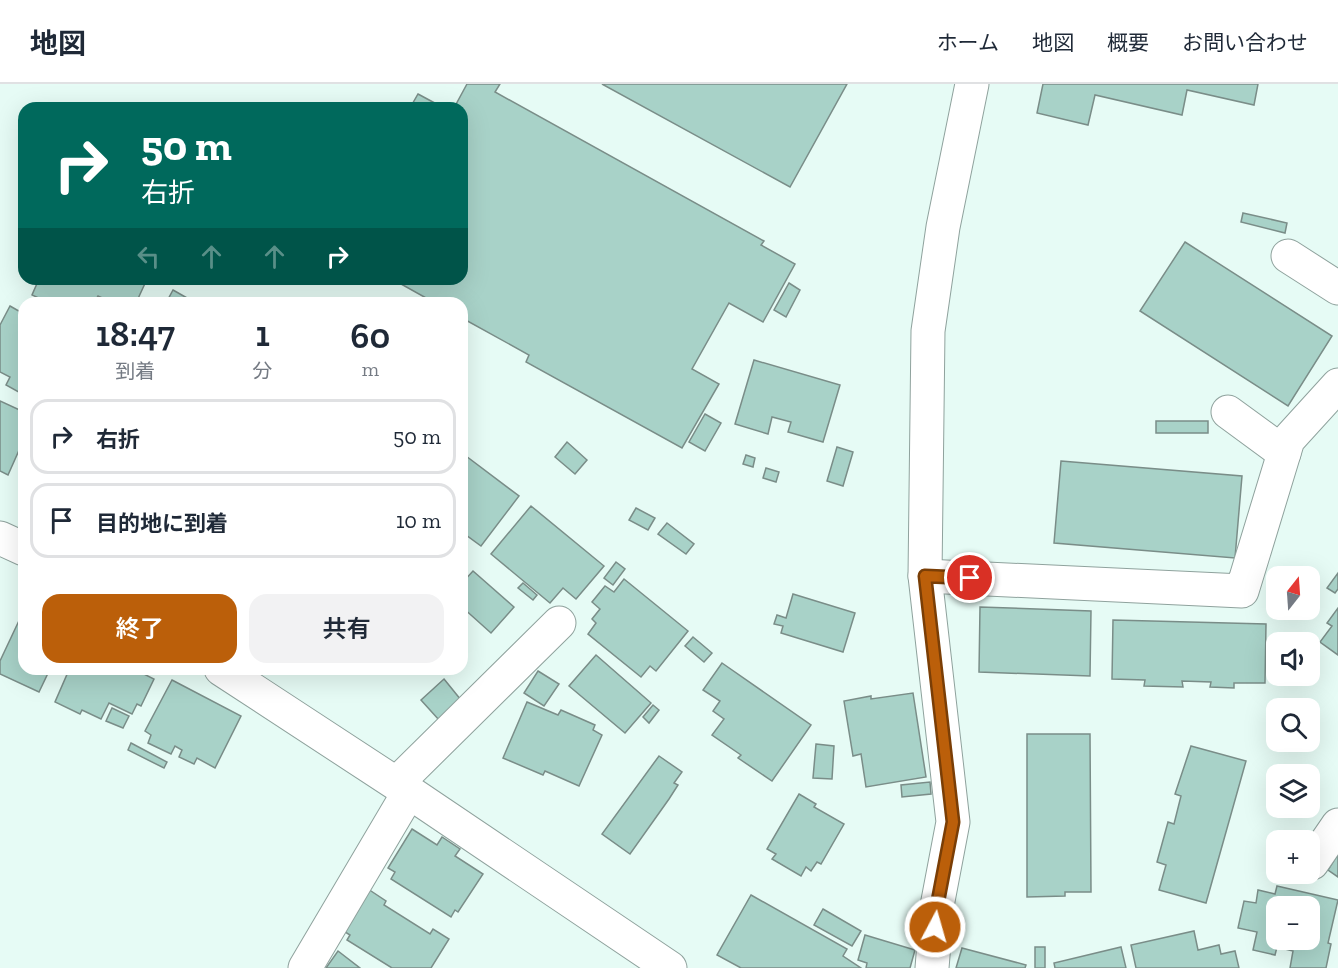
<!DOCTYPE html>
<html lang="ja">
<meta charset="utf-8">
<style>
body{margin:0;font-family:"Zilla Slab","Noto Sans JP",serif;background:#f2f2f3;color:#1f2937;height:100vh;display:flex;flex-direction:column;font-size:22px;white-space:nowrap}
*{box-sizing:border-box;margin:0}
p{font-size:20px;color:#747a83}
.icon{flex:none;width:33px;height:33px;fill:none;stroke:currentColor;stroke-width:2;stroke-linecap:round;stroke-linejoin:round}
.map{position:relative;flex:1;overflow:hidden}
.side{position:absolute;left:18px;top:213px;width:450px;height:378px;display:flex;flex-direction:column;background:#fff;border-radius:18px;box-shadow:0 6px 24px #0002}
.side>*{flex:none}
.top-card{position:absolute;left:18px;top:18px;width:450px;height:183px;border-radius:18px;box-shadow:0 6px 24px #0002;background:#00695c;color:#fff;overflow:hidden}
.needle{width:39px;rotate:17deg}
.tools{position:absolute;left:1266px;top:482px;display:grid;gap:12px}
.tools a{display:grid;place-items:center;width:54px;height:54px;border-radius:12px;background:#fff;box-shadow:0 6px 24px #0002;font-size:30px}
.pin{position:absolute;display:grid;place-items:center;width:51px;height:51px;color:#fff;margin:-26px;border:3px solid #fff;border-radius:50%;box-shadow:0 2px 6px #0007}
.me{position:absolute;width:66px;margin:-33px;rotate:6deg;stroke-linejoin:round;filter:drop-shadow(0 0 4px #0008)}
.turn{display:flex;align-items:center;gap:21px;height:126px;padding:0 24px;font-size:27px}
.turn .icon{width:78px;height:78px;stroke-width:2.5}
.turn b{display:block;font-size:42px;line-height:51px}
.lanes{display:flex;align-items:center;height:57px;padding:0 24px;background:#0003;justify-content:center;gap:30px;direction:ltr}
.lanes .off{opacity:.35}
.eta{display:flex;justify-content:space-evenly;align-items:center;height:102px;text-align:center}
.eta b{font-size:36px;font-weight:600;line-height:42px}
.cta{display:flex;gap:12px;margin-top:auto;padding:12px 24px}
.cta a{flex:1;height:69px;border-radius:18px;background:#bb5f0a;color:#fff;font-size:24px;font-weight:600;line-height:69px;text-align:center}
.cta a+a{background:#f2f2f3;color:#1f2937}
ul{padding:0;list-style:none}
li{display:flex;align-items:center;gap:18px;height:75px;margin:0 12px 9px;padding:0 12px;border:3px solid #e0e1e3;border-radius:18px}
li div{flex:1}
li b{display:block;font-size:22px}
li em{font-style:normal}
header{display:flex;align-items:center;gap:36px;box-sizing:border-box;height:84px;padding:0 30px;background:#fff;border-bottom:2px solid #e0e1e3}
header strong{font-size:28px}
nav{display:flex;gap:33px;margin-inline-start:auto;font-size:21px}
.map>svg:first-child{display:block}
.building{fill:#a8d2c8;stroke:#7a8d88;stroke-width:1.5;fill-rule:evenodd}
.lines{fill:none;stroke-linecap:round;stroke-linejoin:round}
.minor-casing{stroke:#8fa29d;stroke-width:35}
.minor{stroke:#fff;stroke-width:33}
.route-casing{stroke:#7a3e06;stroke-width:15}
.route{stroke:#bb5f0a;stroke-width:10}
</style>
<header>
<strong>地図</strong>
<nav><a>ホーム</a><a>地図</a><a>概要</a><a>お問い合わせ</a></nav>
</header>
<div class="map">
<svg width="1338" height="884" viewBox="0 0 1338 884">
<rect width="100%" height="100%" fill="#e6fbf5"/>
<!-- building -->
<g class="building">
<polygon points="467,0 500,0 495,8 764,157 761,161 795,180 763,238 729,219 692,285 719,300 682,364 526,278 529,271 462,234 462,219 435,219 392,195 462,195 462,24 454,24"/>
<polygon points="602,0 847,0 790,103"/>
<polygon points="1043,0 1258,0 1254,21 1187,6 1182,31 1095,11 1088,41 1037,29"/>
<polygon points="418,10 444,24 410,24"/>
<polygon points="1243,129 1287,139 1285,149 1241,138"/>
<polygon points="1185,158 1332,252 1288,322 1140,227"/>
<polygon points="39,195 147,195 136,219 113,219 98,212 94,219 49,219 32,211"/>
<polygon points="789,199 800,206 786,233 774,226"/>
<polygon points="173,206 196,219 166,219"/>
<polygon points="10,222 24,230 24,311 6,301 10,293 0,288 0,241"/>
<polygon points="754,276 840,301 823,358 788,348 791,338 772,333 768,350 735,340"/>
<polygon points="0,317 24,328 24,355 8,391 0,387"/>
<polygon points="705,330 721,339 705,367 689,358"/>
<rect x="1156" y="337" width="52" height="12"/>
<polygon points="567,358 587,376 575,390 555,373"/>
<polygon points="837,363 853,368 843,402 827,397"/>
<polygon points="462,369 519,412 481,462 462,448"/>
<polygon points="746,371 755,374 753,383 743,380"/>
<polygon points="1061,377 1242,392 1235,474 1054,459"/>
<polygon points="766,384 779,388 776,398 763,394"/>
<polygon points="531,422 604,482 576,515 563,504 550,519 491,470"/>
<polygon points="636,424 655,434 648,446 629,436"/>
<polygon points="667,439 694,460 686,470 658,450"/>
<polygon points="616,478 625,485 613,501 604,494"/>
<polygon points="473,487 514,523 491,549 462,523 462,499"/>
<polygon points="1338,489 1338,505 1335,509 1327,504"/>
<polygon points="624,495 688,547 656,587 650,582 641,593 588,550 596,539 592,535 600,525 592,518 605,502 614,508"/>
<polygon points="523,499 537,511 533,516 518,504"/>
<polygon points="793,510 855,529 843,568 781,549 783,542 774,540 777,531 786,534"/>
<polygon points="980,523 1091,527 1090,592 979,588"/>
<polygon points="1338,524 1338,571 1320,558 1332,542 1327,539"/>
<polygon points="24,526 24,585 50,585 39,608 0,590 0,577"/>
<polygon points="1113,536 1266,540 1265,599 1234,599 1234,604 1210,603 1211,598 1182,597 1183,603 1144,602 1145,596 1112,595"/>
<polygon points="693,553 712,569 704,578 685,562"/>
<polygon points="596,571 651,619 625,649 569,602"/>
<polygon points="722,579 811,641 772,697 738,674 741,671 712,651 724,635 713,627 720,617 703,606"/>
<polygon points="62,585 134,585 154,595 141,622 137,620 132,630 109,619 101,635 82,626 80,630 55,618 68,588"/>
<polygon points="538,587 559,600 544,622 524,609"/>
<polygon points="444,595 461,616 439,636 421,616"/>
<polygon points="172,596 241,632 215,684 197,674 194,680 179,673 182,666 175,662 171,670 148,659 151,651 145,647"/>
<polygon points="913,609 926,693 866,703 861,670 853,672 844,617 871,612 871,615"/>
<polygon points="527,618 558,631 561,626 595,641 593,646 602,651 579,702 545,687 543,691 503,674"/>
<polygon points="653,621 659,626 649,639 643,633"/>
<polygon points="112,624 129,632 123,644 106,637"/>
<polygon points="1027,650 1090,650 1091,808 1065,808 1065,812 1027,813"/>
<polygon points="131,659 167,678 164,684 128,666"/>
<polygon points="816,660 834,662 832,695 813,694"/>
<polygon points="1191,662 1246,677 1206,819 1159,806 1166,781 1157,778 1168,738 1174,740 1181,712 1175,710"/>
<polygon points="659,672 682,688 674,699 678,701 669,715 630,770 602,750"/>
<polygon points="930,698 931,710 902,713 901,701"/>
<polygon points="799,710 816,720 814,723 844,740 821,780 817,778 811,787 806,783 801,792 772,775 776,770 767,765"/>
<polygon points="412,745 437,761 442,753 460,765 455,772 483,790 458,828 455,826 451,833 391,795 395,788 388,784"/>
<polygon points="1338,770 1338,793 1328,786"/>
<path d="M1277 802 1338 816 1328 859 1331 860 1326 884H1290L1293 867 1277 863 1275 871 1253 866 1257 848 1238 844 1244 817 1256 819 1258 806 1275 810ZM1276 822H1310V855H1276Z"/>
<polygon points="368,805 386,817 384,821 430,850 433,845 449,855 431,884 392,884 347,856 350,851 342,846"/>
<polygon points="751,811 847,865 843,872 861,884 741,884 717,871"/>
<polygon points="823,825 861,847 852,862 814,841"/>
<polygon points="1194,847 1198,866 1219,861 1221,870 1235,867 1239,884 1136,884 1131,861"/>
<polygon points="865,851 915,866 910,884 866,884 867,879 858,876"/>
<rect x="1035" y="863" width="10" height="21"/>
<polygon points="1121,863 1126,884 1055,884 1054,879"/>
<polygon points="962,864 1026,881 1025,884 956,884"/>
<polygon points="338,867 360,884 326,884"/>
</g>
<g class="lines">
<!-- minor casing -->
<g class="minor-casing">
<g id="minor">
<polyline points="1288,172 1338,204"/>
<polyline points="1228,328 1284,369"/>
<polyline points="0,454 24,465"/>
<polyline points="925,492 1242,507 1288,356 1338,301"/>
<polyline points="221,585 409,708 670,884"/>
<polyline points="397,699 559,539"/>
<polyline points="1312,779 1338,741"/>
<polyline points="305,884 409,708"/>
<polyline points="932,884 937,822 953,738 925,492 928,247 943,143 972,0"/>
</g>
</g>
<!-- minor -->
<use href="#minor" class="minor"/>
</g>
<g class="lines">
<!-- route casing -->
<g class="route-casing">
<polyline id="route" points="935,843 937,822 953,738 925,492 970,494"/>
</g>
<!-- route -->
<use href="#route" class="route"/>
</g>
</svg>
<div class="tools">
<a><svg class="needle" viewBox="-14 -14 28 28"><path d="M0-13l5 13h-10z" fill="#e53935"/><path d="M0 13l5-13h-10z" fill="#747a83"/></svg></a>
<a><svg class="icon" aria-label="sound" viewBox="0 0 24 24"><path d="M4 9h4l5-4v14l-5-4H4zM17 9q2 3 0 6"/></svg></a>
<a><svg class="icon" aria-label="search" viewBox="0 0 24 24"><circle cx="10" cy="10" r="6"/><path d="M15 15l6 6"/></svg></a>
<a><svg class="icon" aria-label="layers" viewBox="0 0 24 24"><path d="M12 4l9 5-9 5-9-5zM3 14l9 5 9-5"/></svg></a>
<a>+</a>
<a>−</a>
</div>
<div class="pin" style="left:970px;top:494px;background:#d93025"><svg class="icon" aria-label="arrive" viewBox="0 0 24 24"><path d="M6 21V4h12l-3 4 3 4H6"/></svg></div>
<svg class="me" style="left:935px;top:843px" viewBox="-20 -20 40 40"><circle r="17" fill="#bb5f0a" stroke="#fff" stroke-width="3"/><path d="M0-11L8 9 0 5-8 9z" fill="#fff"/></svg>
<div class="top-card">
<div class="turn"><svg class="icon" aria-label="right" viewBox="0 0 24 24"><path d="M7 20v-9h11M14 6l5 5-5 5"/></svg><div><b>50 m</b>右折</div></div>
<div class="lanes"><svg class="icon off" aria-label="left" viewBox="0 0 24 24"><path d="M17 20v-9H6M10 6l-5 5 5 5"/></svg><svg class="icon off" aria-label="ahead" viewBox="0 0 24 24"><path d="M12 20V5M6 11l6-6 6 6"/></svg><svg class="icon off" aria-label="ahead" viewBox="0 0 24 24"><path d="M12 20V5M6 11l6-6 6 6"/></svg><svg class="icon" aria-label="right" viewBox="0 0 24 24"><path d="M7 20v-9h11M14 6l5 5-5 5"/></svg></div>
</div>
<section class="side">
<div class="eta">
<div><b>18:47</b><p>到着</p></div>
<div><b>1</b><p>分</p></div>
<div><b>60</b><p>m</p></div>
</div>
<ul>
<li><svg class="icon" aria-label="right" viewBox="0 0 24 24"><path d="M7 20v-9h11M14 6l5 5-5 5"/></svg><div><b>右折</b></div><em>50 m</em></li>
<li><svg class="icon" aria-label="arrive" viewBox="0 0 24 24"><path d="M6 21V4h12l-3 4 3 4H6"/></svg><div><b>目的地に到着</b></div><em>10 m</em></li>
</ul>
<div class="cta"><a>終了</a><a>共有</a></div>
</section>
</div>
